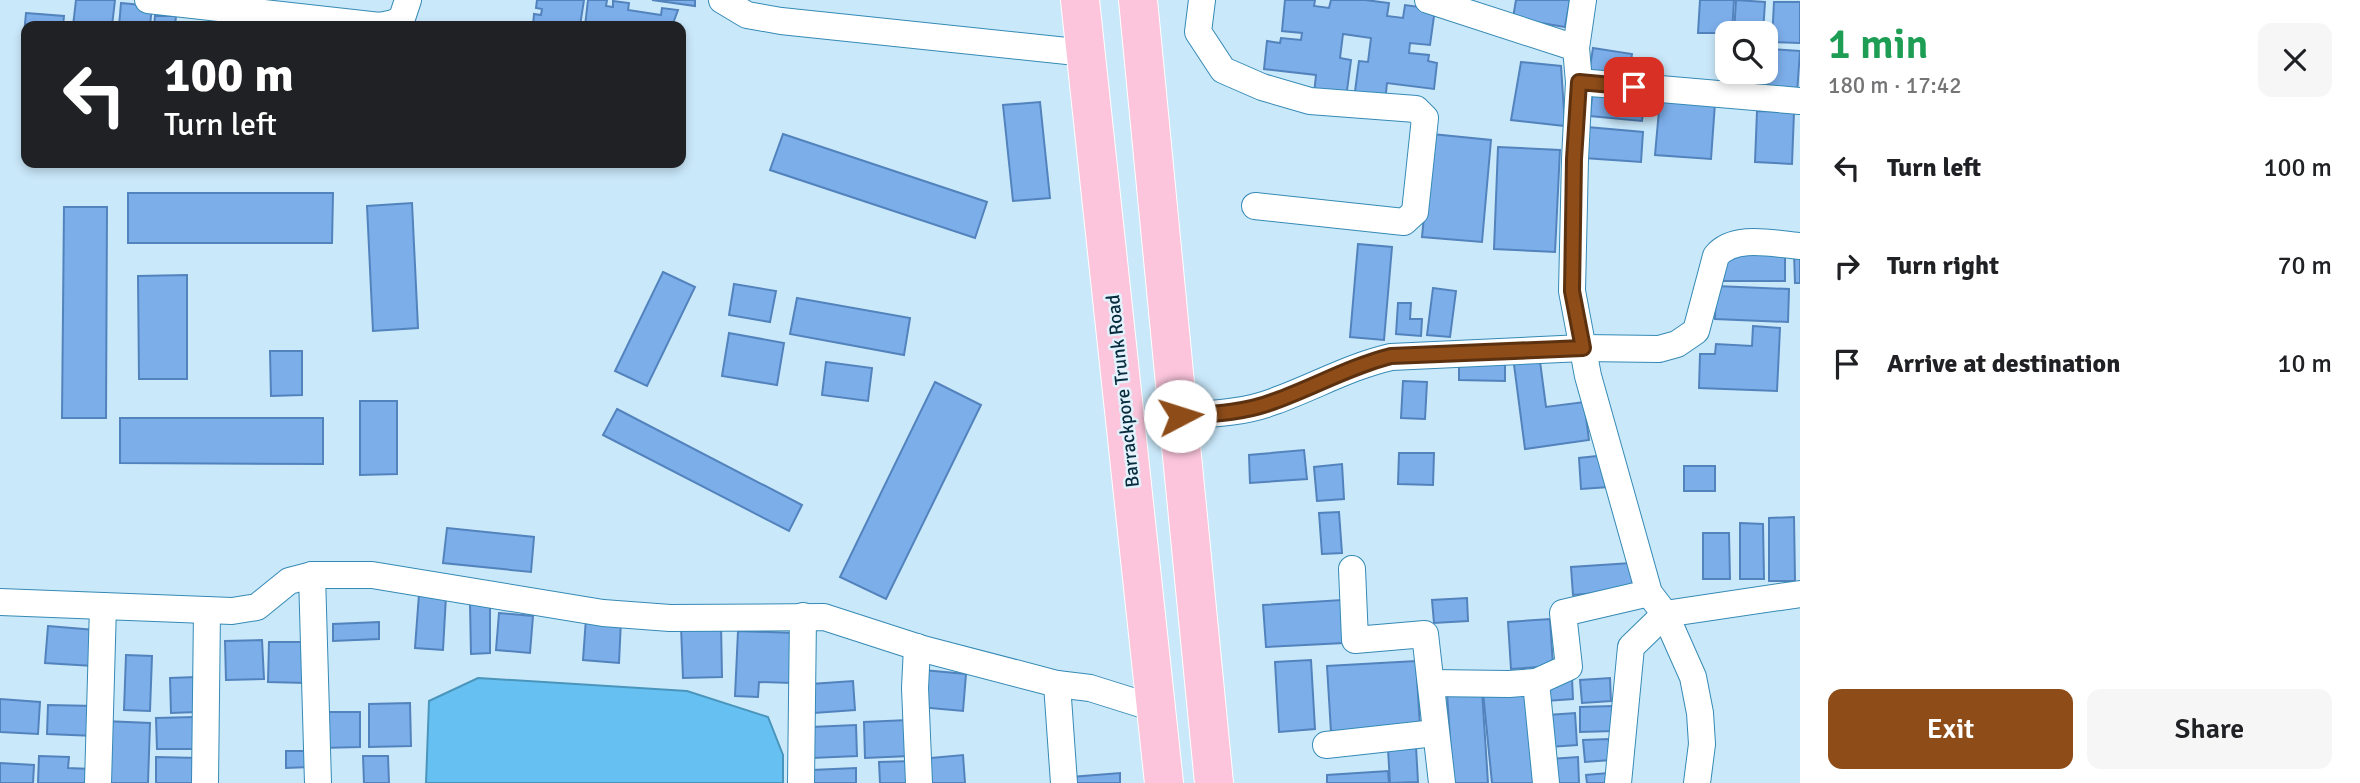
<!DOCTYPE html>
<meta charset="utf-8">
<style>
body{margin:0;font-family:Signika,sans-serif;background:#f6f6f6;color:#202124;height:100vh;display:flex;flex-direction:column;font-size:26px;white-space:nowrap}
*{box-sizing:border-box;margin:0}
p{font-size:23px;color:#757577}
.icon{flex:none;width:38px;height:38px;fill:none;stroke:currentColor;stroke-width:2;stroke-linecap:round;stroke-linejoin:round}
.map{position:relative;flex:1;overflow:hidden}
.details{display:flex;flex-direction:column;background:#fff;width:560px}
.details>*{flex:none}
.guide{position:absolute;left:21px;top:21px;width:665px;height:147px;border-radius:14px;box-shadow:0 4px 10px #0003;background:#202124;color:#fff;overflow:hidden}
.tools{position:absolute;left:1715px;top:21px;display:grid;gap:14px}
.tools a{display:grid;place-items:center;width:63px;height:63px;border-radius:14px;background:#fff;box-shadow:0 4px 10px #0003;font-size:35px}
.pin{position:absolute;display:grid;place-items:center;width:60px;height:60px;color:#fff;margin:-30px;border-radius:14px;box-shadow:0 4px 10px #0006}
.me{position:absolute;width:77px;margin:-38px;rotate:85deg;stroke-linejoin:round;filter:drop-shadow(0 0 5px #0008)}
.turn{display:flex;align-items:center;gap:24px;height:147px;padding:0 28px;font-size:32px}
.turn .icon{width:91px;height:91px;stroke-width:2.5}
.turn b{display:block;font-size:49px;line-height:60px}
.round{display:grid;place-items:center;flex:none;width:74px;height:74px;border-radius:14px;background:#f6f6f6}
.headline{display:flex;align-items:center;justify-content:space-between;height:119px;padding:0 28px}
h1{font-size:42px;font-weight:600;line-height:52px;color:#1e9e55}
.action{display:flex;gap:14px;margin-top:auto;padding:14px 28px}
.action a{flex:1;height:80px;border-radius:14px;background:#8d4c18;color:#fff;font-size:28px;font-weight:600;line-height:80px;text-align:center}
.action a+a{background:#f6f6f6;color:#202124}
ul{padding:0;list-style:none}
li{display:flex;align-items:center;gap:21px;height:98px;padding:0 28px}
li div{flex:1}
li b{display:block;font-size:26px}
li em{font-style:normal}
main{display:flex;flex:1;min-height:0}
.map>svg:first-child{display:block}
.water{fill:#66c1f2;stroke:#4a95bc;stroke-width:2}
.building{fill:#7caeea;stroke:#5383bd;stroke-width:2}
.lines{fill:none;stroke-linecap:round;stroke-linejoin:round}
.minor-casing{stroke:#358ab5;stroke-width:28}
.primary-casing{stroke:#fff;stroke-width:40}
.minor{stroke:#fff;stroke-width:26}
.primary{stroke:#fcc5dc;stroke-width:38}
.route-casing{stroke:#5c3110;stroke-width:18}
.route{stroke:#8d4c18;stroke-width:12}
.labels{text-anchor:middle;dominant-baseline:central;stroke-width:5;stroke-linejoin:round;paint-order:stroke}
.street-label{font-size:19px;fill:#082d3f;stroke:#e3f2fc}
</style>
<main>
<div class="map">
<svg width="1800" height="783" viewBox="0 0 1800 783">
<rect width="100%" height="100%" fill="#c9e8fa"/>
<!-- water -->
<polygon class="water" points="478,678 687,691 768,717 783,755 783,783 426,783 429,701"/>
<!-- building -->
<g class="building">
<polygon points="76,0 115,0 112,26 73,26"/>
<polygon points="537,0 584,0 580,26 533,26 534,14 541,15 542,9 536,8"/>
<polygon points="588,0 607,0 606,6 613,7 613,1 629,3 628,10 661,15 662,8 678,10 672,26 585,26"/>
<polygon points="652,0 695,0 695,6"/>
<polygon points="1285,0 1315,0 1314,6 1329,8 1331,0 1365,0 1389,3 1387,16 1403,18 1405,5 1435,9 1430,45 1410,43 1409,53 1429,55 1428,61 1437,63 1434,89 1387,83 1385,103 1354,99 1359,61 1368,62 1371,38 1343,34 1340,58 1351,60 1346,98 1314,94 1316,75 1264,69 1267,41 1280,43 1281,38 1301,40 1302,33 1282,31"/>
<polygon points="1516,0 1570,0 1565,27 1513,18"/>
<polygon points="1700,0 1734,0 1732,33 1698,33"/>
<polygon points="1736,0 1765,2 1763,33 1734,33"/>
<polygon points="1774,2 1800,2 1800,43 1772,42"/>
<polygon points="121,3 152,6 150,26 119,26"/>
<polygon points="26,13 64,16 63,26 26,26 26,56 22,56"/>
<polygon points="155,16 176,16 175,26 154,26"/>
<polygon points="1593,48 1632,54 1628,79 1589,73"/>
<polygon points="1770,49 1800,51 1797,94 1767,92"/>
<polygon points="1521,62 1561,66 1565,126 1511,120"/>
<polygon points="1593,89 1645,94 1642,121 1590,116"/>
<polygon points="1660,99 1715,103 1711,159 1655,155"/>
<polygon points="1040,102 1050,198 1013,201 1003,105"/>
<polygon points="1757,111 1794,112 1792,164 1755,162"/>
<polygon points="1587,127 1643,132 1641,162 1584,158"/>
<polygon points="783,134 987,202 975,238 770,170"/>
<polygon points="1432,134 1491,140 1482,242 1422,237"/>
<polygon points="1498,147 1560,150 1555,252 1494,249"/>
<polygon points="128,193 333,193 332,243 128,243"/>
<polygon points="412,203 418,328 373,331 367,206"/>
<polygon points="64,207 107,207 106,418 62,418"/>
<polygon points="1358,244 1392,247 1384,340 1350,337"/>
<polygon points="1785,252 1785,281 1718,281 1726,256"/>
<polygon points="1794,253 1800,253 1800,283 1795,283"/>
<polygon points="663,272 695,287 647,386 615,371"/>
<polygon points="187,275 187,379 139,379 138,276"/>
<polygon points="734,284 776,291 770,322 729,315"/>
<polygon points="1716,286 1789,289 1788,322 1715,319"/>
<polygon points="1433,288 1456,291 1450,337 1427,335"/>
<polygon points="797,298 910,318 904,355 790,334"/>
<polygon points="1398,303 1411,303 1410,319 1422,319 1421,336 1396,334"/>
<polygon points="1753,326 1780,328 1777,391 1699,388 1700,354 1715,354 1716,344 1752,346"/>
<polygon points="729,333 784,343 777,385 722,376"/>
<polygon points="270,351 302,351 302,395 271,396"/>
<polygon points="1539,354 1546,407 1584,402 1589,440 1525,449 1513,357"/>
<polygon points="1459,360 1505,360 1505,381 1459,380"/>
<polygon points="826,362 872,368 868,401 822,395"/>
<polygon points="1403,381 1427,382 1425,419 1401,418"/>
<polygon points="935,382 981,405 886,599 840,577"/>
<polygon points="360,401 397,401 397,474 360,475"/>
<polygon points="617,409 802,505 789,531 603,435"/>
<polygon points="120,418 323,418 323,464 120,463"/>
<polygon points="1304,450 1307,479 1250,483 1249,455"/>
<polygon points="1399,453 1434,453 1433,485 1398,484"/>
<polygon points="1606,455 1609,487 1581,489 1579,458"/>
<polygon points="1342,464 1344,499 1317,501 1314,467"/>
<rect x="1684" y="466" width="31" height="25"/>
<polygon points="1339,512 1342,553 1322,554 1319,513"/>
<polygon points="1794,517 1795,581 1769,581 1769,518"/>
<polygon points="1740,523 1763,524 1764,579 1740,579"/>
<polygon points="447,528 534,537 531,572 443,563"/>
<polygon points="1703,533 1729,533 1730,579 1703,579"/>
<polygon points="1631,563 1633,590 1573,595 1571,567"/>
<polygon points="419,594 446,596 443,650 415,648"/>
<polygon points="1467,598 1468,621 1434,623 1432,600"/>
<polygon points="1342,600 1344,643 1266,647 1263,605"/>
<polygon points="470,604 490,604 490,653 471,654"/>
<polygon points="499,613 533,616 530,653 496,650"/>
<polygon points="586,618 621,620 619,663 583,660"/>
<polygon points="1550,619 1553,666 1511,669 1508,622"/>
<polygon points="379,622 379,639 333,641 333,624"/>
<polygon points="721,624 722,677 683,678 681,626"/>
<polygon points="48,626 95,630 93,666 45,663"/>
<polygon points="738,631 794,633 792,683 759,682 758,697 735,696"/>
<polygon points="262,640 264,679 226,680 225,641"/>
<polygon points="269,642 308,642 307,683 268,682"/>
<polygon points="126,655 152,656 150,711 124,710"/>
<polygon points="1311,660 1315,729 1279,732 1275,662"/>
<polygon points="1416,661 1420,727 1331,732 1327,666"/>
<polygon points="923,670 966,674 963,711 920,707"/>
<polygon points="196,677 197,712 171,713 170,678"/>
<polygon points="1572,678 1573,699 1546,701 1545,679"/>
<polygon points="1610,678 1611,701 1582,703 1580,680"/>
<polygon points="853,681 855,710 814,713 811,684"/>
<polygon points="1527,687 1536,783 1492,783 1483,692"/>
<polygon points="1482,691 1488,783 1453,783 1447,693"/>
<polygon points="0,699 40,702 38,734 0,732"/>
<polygon points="410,703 411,746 369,747 369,704"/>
<polygon points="48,705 96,706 95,736 47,734"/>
<polygon points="1613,706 1614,731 1580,732 1580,707"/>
<polygon points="321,712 360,712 360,747 321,748"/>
<polygon points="1575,713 1577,745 1549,747 1548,715"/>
<polygon points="194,717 194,749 157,749 156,718"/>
<polygon points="908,720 909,756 865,758 864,722"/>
<polygon points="104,721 150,723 148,783 101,783"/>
<polygon points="856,725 857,756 812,758 811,727"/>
<polygon points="1609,739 1611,760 1585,762 1583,740"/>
<polygon points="1416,747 1418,782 1390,783 1388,749"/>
<polygon points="286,751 309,751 310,767 286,768"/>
<polygon points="963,755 965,783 923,783 921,759"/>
<polygon points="39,756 69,757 68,768 91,769 90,783 38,783"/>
<polygon points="363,756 388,756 389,783 364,783"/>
<polygon points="156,757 198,758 197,783 156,783"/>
<polygon points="1578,757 1579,783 1552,783 1550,759"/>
<polygon points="912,761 914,783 880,783 879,762"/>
<polygon points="0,763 34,765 33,783 0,783"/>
<polygon points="856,768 856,783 813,783 812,770"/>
<polygon points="1388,771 1389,783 1327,783 1327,775"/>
<polygon points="1120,773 1120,783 1072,783 1071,777"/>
<polygon points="1608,773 1608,783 1587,783 1586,775"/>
</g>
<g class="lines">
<!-- minor casing -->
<g class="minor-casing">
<g id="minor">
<polyline points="148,0 380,26 394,23 402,18 408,0"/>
<polyline points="722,0 747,15 781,21 1086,53"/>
<polyline points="1202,0 1198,32 1223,70 1262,87 1310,101 1416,109 1425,118 1415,212 1404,222 1255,206"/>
<polyline points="1428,0 1576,48"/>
<polyline points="1583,0 1576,48 1579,82 1575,159 1572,291 1588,376 1649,593 1665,614 1693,677 1700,713 1702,744 1697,783"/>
<polyline points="1579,82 1800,101"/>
<path d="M1180 416C1212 414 1244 413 1275 401 1314 387 1351 366 1391 357L1583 348 1659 349 1677 344 1696 331 1716 256C1734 234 1774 244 1800 246"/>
<polyline points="1352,569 1355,640 1425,634 1442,783"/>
<polyline points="312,575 318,783"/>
<polyline points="0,602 232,611 257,607 289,581 312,575 372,575 603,613 670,618 824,617 923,649 1057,684 1090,688 1157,709"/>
<polyline points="917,647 915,688 919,783"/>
<polyline points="1536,682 1569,667 1563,613 1649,593"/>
<polyline points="1431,683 1509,684 1536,682 1546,783"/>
<polyline points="1057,684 1064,783"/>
<polyline points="1326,745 1435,733"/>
<polyline points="98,783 103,606"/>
<polyline points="205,783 207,610"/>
<polyline points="801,783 803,616"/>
<polyline points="1618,783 1631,647 1665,614 1800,594"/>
</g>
</g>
<!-- primary casing -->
<g class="primary-casing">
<g id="primary">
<polyline points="1080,0 1164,783"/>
<path d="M1138 0C1161 261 1190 522 1214 783"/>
</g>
</g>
<!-- minor -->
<use href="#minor" class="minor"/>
<!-- primary -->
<use href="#primary" class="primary"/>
</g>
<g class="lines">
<!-- route casing -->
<g class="route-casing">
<path id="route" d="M1180 416C1212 414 1244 413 1275 401 1314 387 1351 366 1391 356L1583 348 1572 291 1574 159 1579 82 1634 87"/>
</g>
<!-- route -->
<use href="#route" class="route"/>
</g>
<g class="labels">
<!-- street labels -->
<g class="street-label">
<text transform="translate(1123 391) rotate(-96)">Barrackpore Trunk Road</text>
</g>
</g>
</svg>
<div class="tools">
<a><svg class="icon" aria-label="search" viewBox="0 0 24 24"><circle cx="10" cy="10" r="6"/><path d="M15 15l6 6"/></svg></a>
</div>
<div class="pin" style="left:1634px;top:87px;background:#d93025"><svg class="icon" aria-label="arrive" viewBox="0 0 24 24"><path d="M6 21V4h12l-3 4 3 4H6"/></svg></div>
<svg class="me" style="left:1180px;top:416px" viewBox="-20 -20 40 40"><circle r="19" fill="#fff"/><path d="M0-13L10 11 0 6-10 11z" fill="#8d4c18"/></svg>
<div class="guide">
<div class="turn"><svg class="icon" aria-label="left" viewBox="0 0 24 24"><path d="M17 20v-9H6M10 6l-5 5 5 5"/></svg><div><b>100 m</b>Turn left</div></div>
</div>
</div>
<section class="details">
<div class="headline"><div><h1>1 min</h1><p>180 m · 17:42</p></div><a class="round"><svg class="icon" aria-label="close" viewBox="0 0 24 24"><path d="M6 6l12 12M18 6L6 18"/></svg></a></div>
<ul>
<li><svg class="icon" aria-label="left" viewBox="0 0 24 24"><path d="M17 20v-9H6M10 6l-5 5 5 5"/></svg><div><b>Turn left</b></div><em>100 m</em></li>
<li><svg class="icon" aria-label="right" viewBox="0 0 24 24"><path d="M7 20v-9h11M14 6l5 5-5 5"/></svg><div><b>Turn right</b></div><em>70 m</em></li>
<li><svg class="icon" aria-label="arrive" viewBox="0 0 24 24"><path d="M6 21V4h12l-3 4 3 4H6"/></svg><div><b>Arrive at destination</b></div><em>10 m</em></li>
</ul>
<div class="action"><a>Exit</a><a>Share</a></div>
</section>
</main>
